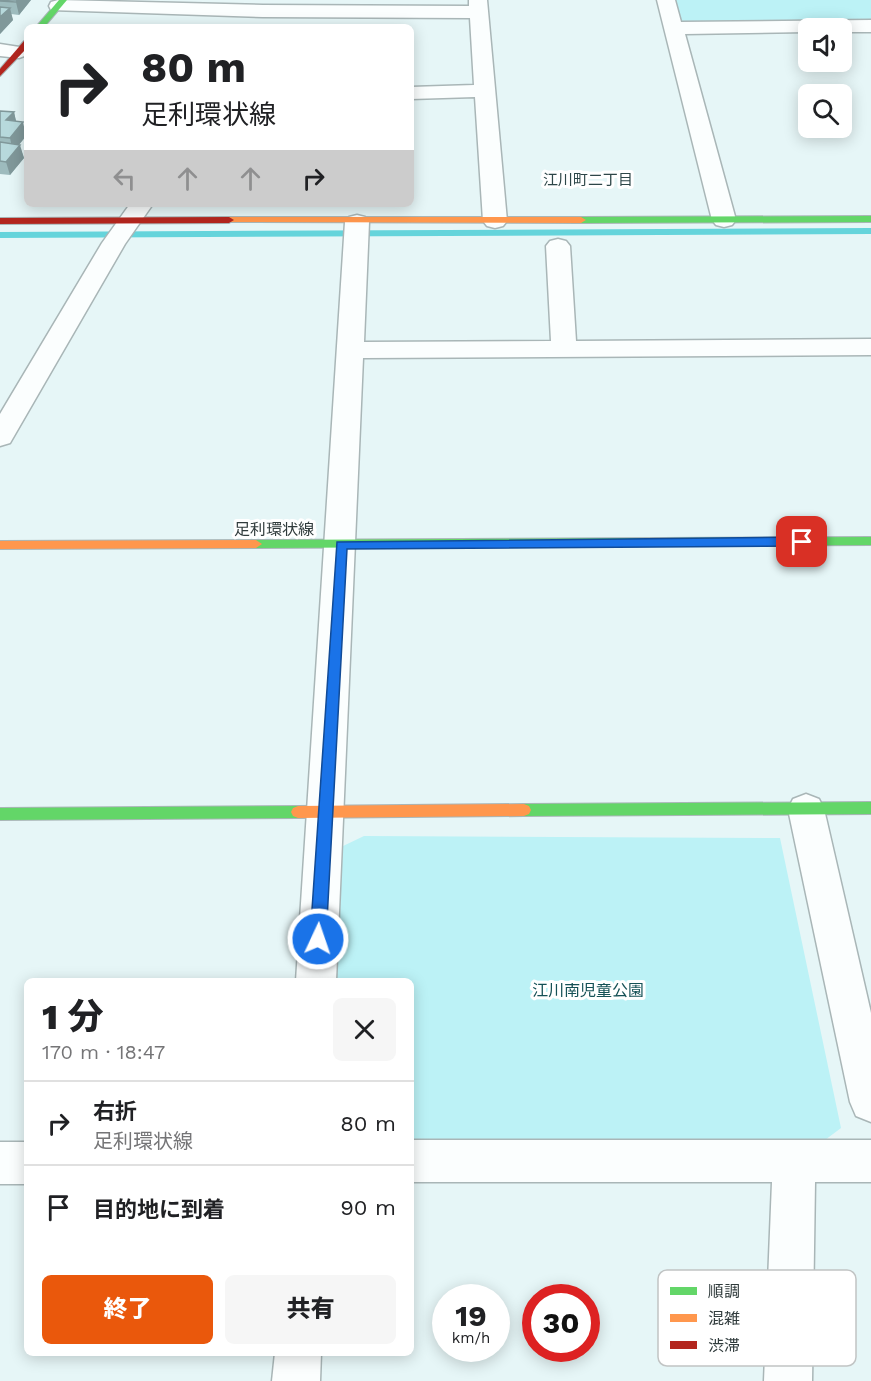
<!DOCTYPE html>
<html lang="ja">
<meta charset="utf-8">
<style>
body{margin:0;font-family:"Work Sans","Noto Sans JP",sans-serif;background:#f6f6f6;color:#202124;height:100vh;display:flex;flex-direction:column;font-size:22px;white-space:nowrap}
*{box-sizing:border-box;margin:0}
p{font-size:20px;color:#757577}
.icon{flex:none;width:33px;height:33px;fill:none;stroke:currentColor;stroke-width:2;stroke-linecap:round;stroke-linejoin:round}
.map{position:relative;flex:1;overflow:hidden}
.drawer{position:absolute;left:24px;top:978px;width:390px;height:378px;display:flex;flex-direction:column;background:#fff;border-radius:9px;box-shadow:0 3px 15px #0003}
.drawer>*{flex:none}
.hud{position:absolute;left:24px;top:24px;width:390px;height:183px;border-radius:9px;box-shadow:0 3px 15px #0003;background:#fff;color:#202124;overflow:hidden}
.controls{position:absolute;left:798px;top:18px;display:grid;gap:12px}
.controls a{display:grid;place-items:center;width:54px;height:54px;border-radius:9px;background:#fff;box-shadow:0 3px 15px #0003;font-size:30px}
.speed{position:absolute;left:432px;top:1284px;display:flex;gap:12px;font-size:30px;font-weight:700;text-align:center}
.speed>*{display:grid;place-content:center;width:78px;height:78px;border-radius:50%;background:#fff;box-shadow:0 3px 15px #0003;line-height:1}
.speed small{font-size:15px;font-weight:400}
.speed .limit{border:9px solid #d22;background:#fff;color:#111}
.pin{position:absolute;display:grid;place-items:center;width:51px;height:51px;color:#fff;margin:-26px;border-radius:12px;box-shadow:0 3px 9px #0006}
.me{position:absolute;width:66px;margin:-33px;rotate:3deg;stroke-linejoin:round;filter:drop-shadow(0 0 4px #0008)}
.turn{display:flex;align-items:center;gap:21px;height:126px;padding:0 18px;font-size:27px}
.turn .icon{width:78px;height:78px;stroke-width:2.5}
.turn b{display:block;font-size:42px;line-height:51px}
.lanes{display:flex;align-items:center;height:57px;padding:0 18px;background:#0003;justify-content:center;gap:30px;direction:ltr}
.lanes .off{opacity:.35}
.round{display:grid;place-items:center;flex:none;width:63px;height:63px;border-radius:9px;background:#f6f6f6}
.head{display:flex;align-items:center;justify-content:space-between;height:102px;padding:0 18px}
h1{font-size:36px;font-weight:800;line-height:45px}
.button{display:flex;gap:12px;margin-top:auto;padding:12px 18px}
.button a{flex:1;height:69px;border-radius:9px;background:#ea580c;color:#fff;font-size:24px;font-weight:800;line-height:69px;text-align:center}
.button a+a{background:#f6f6f6;color:#202124}
ul{padding:0;list-style:none}
li{display:flex;align-items:center;gap:18px;height:84px;padding:0 18px;border-top:2px solid #e0e0e0}
li div{flex:1}
li b{display:block;font-size:22px}
li em{font-style:normal}
.map>svg:first-child{display:block}
.green{fill:#bcf2f6}
.lines{fill:none;stroke-linecap:round;stroke-linejoin:round}
.stream{fill:#65d4db;fill-rule:evenodd}
.street-casing{stroke:#a9b6b7;stroke-width:3}
.fast-casing{stroke:#a9b6b7;stroke-width:2}
.slow-casing{stroke:#a9b6b7;stroke-width:2}
.jam-casing{stroke:#a9b6b7;stroke-width:2}
.street{fill:#fbfefe;fill-rule:evenodd}
.fast{fill:#63d668;fill-rule:evenodd}
.slow{fill:#ff974d;fill-rule:evenodd}
.jam{fill:#b3261e;fill-rule:evenodd}
.wall{fill:#9dbbbd}
.shaded-wall{fill:#80989a}
.building{fill:#b7d9dc;stroke:#80989a;stroke-width:1.5}
.route{fill:#1a73e8;stroke:#114b97;stroke-width:1.5}
.labels{text-anchor:middle;dominant-baseline:central;stroke-width:6;stroke-linejoin:round;paint-order:stroke}
.far-neighbourhood-label{font-size:15px;fill:#2d4648;stroke:#fff}
.street-label{font-size:16px;fill:#303b3c;stroke:#fff}
.park-label{font-size:16px;fill:#155156;stroke:#fff}
.key{fill:#fff;stroke:#c1c4c4;stroke-width:1.5}
.key-label{font-size:16px;fill:#303b3c}
</style>
<div class="map">
<svg width="871" height="1381" viewBox="0 0 871 1381">
<rect width="100%" height="100%" fill="#e6f6f7"/>
<!-- green -->
<g class="green">
<polygon points="671,0 871,0 871,30 690,30 678,24"/>
<polygon points="364,836 780,838 841,1128 825,1140 411,1144 411,981 335,981 341,847"/>
</g>
<g class="lines">
<!-- stream -->
<polygon class="stream" points="871,228 871,234 0,238 0,232"/>
<!-- street casing -->
<g class="street-casing">
<g id="street">
<polygon points="58,0 263,5 469,6 469,0 487,0 507,221 503,226 495,228 487,226 483,221 475,97 411,99 411,87 474,85 470,18 263,17 51,10 49,6 51,2"/>
<polygon points="657,0 675,0 681,22 871,20 871,32 842,32 842,28 808,28 808,32 685,34 736,220 732,225 724,227 716,225 712,220"/>
<polygon points="0,44 26,48 27,55 19,58 0,56"/>
<polygon points="130,204 153,204 125,244 10,443 0,446 0,414 102,243"/>
<polygon points="357,215 365,217 369,222 364,342 551,341 546,246 550,241 558,239 566,241 570,246 576,341 871,339 871,355 363,358 336,981 296,981 345,222 349,217"/>
<polygon points="806,794 819,799 824,809 871,1013 871,1122 856,1116 850,1102 788,809 793,799"/>
<polygon points="411,1140 871,1140 871,1182 815,1182 812,1381 764,1381 772,1182 411,1182"/>
<rect x="0" y="1142" width="27" height="42"/>
<polygon points="275,1353 321,1353 320,1381 272,1381"/>
</g>
</g>
<!-- fast casing -->
<g class="fast-casing">
<g id="fast">
<polygon points="59,0 67,0 44,27 36,27"/>
<polygon points="871,216 871,222 581,223 576,220 581,217"/>
<polygon points="871,537 871,545 256,548 250,544 256,540"/>
<polygon points="871,802 871,814 524,816 519,814 517,810 519,806 524,804"/>
<polygon points="298,806 303,808 305,812 303,816 298,818 0,820 0,808"/>
</g>
</g>
<!-- slow casing -->
<g class="slow-casing">
<g id="slow">
<polygon points="229,217 581,217 586,220 581,223 226,222 224,220"/>
<polygon points="256,540 262,544 256,548 0,549 0,541"/>
<polygon points="524,804 529,806 531,810 529,814 524,816 298,818 293,816 291,812 293,808 298,806"/>
</g>
</g>
<!-- jam casing -->
<g class="jam-casing">
<g id="jam">
<polygon points="24,41 27,41 27,48 0,76 0,69"/>
<polygon points="0,218 229,217 234,220 229,223 0,224"/>
</g>
</g>
<!-- street -->
<use href="#street" class="street"/>
<!-- fast -->
<use href="#fast" class="fast"/>
<!-- slow -->
<use href="#slow" class="slow"/>
<!-- jam -->
<use href="#jam" class="jam"/>
</g>
<!-- wall -->
<g class="wall">
<polygon points="0,0 31,0 19,15 11,14 13,20 0,34"/>
<polygon points="0,111 14,112 16,122 26,136 19,145 24,158 10,175 0,174"/>
</g>
<!-- shaded-wall -->
<g class="shaded-wall">
<polygon points="18,0 31,0 19,15 16,2"/>
<polygon points="10,8 13,20 0,34 0,17"/>
<polygon points="14,112 17,125 6,120"/>
<polygon points="23,122 26,136 13,152 10,138"/>
<polygon points="20,145 24,158 10,175 6,162"/>
</g>
<!-- building -->
<g class="building">
<polygon points="0,0 18,0 16,2 0,1"/>
<polygon points="0,7 10,8 0,17"/>
<polygon points="0,111 14,112 6,120 23,122 10,138 0,137"/>
<polygon points="0,142 20,145 6,162 0,161"/>
</g>
<!-- route -->
<polygon class="route" points="802,537 808,542 802,546 347,549 326,939 324,944 318,946 313,944 310,939 337,542"/>
<g class="labels">
<!-- far-neighbourhood labels -->
<g class="far-neighbourhood-label">
<text x="588" y="180">江川町二丁目</text>
</g>
<!-- street labels -->
<g class="street-label">
<text x="274" y="529">足利環状線</text>
</g>
<!-- park labels -->
<g class="park-label">
<text x="588" y="990">江川南児童公園</text>
</g>
</g>
<!-- legend -->
<rect x="658" y="1270" width="198" height="96" rx="9" class="key"/>
<rect x="670" y="1287" width="27" height="8" fill="#63d668"/>
<rect x="670" y="1314" width="27" height="8" fill="#ff974d"/>
<rect x="670" y="1341" width="27" height="8" fill="#b3261e"/>
<g class="key-label">
<text x="708" y="1297">順調</text>
<text x="708" y="1324">混雑</text>
<text x="708" y="1351">渋滞</text>
</g>
</svg>
<div class="controls">
<a><svg class="icon" aria-label="sound" viewBox="0 0 24 24"><path d="M4 9h4l5-4v14l-5-4H4zM17 9q2 3 0 6"/></svg></a>
<a><svg class="icon" aria-label="search" viewBox="0 0 24 24"><circle cx="10" cy="10" r="6"/><path d="M15 15l6 6"/></svg></a>
</div>
<div class="speed"><div>19<small>km/h</small></div><div class="limit">30</div></div>
<div class="pin" style="left:802px;top:542px;background:#d93025"><svg class="icon" aria-label="arrive" viewBox="0 0 24 24"><path d="M6 21V4h12l-3 4 3 4H6"/></svg></div>
<svg class="me" style="left:318px;top:939px" viewBox="-20 -20 40 40"><circle r="17" fill="#1a73e8" stroke="#fff" stroke-width="3"/><path d="M0-11L8 9 0 5-8 9z" fill="#fff"/></svg>
<div class="hud">
<div class="turn"><svg class="icon" aria-label="right" viewBox="0 0 24 24"><path d="M7 20v-9h11M14 6l5 5-5 5"/></svg><div><b>80 m</b>足利環状線</div></div>
<div class="lanes"><svg class="icon off" aria-label="left" viewBox="0 0 24 24"><path d="M17 20v-9H6M10 6l-5 5 5 5"/></svg><svg class="icon off" aria-label="ahead" viewBox="0 0 24 24"><path d="M12 20V5M6 11l6-6 6 6"/></svg><svg class="icon off" aria-label="ahead" viewBox="0 0 24 24"><path d="M12 20V5M6 11l6-6 6 6"/></svg><svg class="icon" aria-label="right" viewBox="0 0 24 24"><path d="M7 20v-9h11M14 6l5 5-5 5"/></svg></div>
</div>
<section class="drawer">
<div class="head"><div><h1>1 分</h1><p>170 m · 18:47</p></div><a class="round"><svg class="icon" aria-label="close" viewBox="0 0 24 24"><path d="M6 6l12 12M18 6L6 18"/></svg></a></div>
<ul>
<li><svg class="icon" aria-label="right" viewBox="0 0 24 24"><path d="M7 20v-9h11M14 6l5 5-5 5"/></svg><div><b>右折</b><p>足利環状線</p></div><em>80 m</em></li>
<li><svg class="icon" aria-label="arrive" viewBox="0 0 24 24"><path d="M6 21V4h12l-3 4 3 4H6"/></svg><div><b>目的地に到着</b></div><em>90 m</em></li>
</ul>
<div class="button"><a>終了</a><a>共有</a></div>
</section>
</div>
